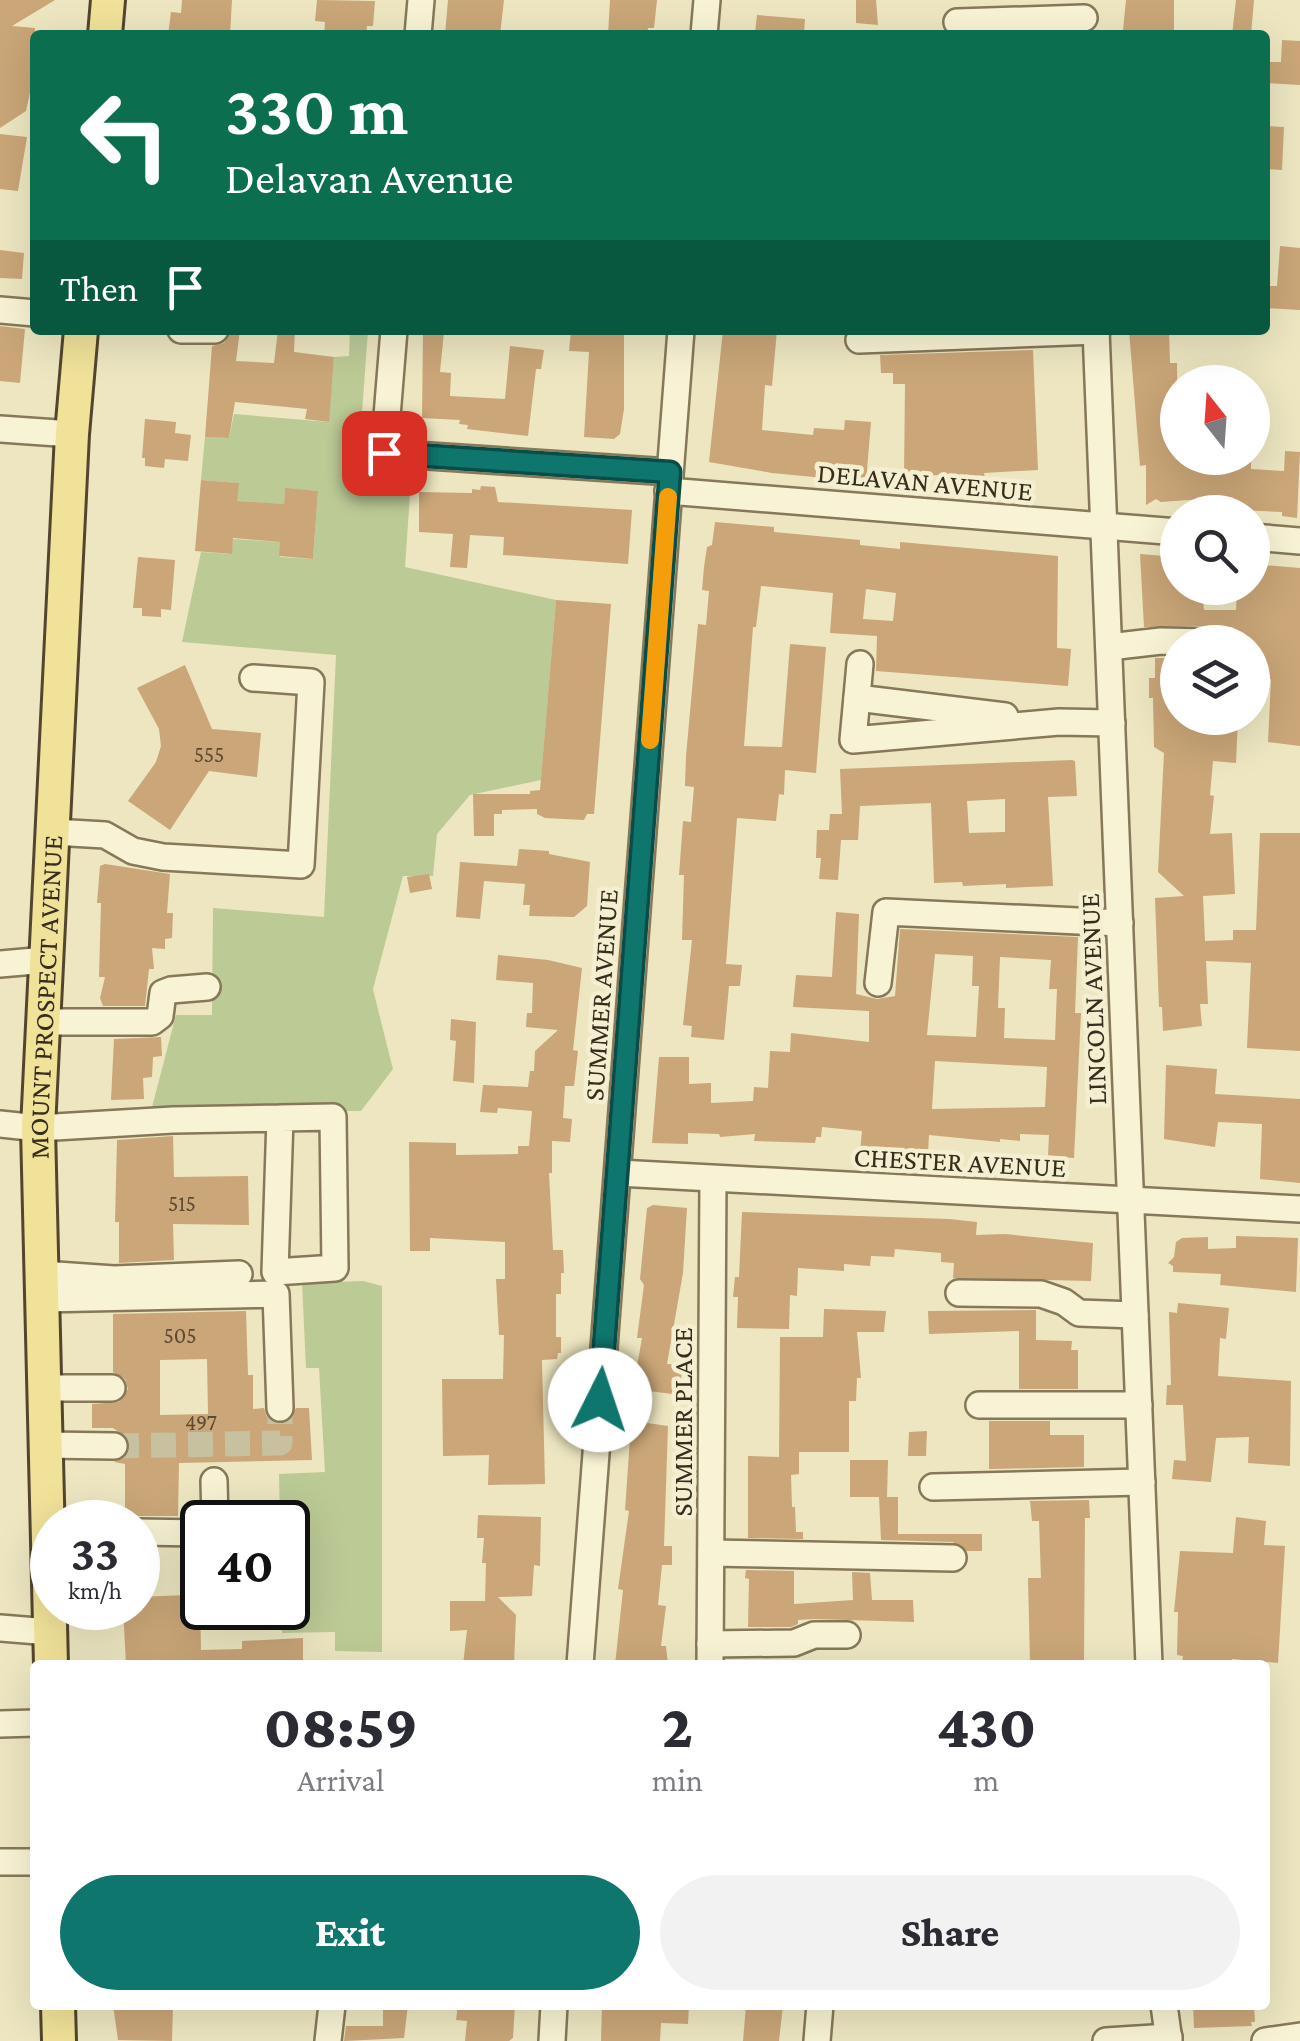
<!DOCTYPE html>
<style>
body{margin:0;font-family:"Crimson Pro",serif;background:#f2f2f3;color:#2b2b33;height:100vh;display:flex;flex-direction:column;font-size:38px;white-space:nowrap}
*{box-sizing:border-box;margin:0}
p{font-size:32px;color:#7c7c81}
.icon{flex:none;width:55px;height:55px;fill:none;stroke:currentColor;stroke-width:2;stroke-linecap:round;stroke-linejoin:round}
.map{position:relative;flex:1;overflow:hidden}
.sheet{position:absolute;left:30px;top:1660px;width:1240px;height:350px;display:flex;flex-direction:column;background:#fff;border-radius:10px;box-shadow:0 10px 40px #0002}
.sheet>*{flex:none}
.top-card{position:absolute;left:30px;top:30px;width:1240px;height:305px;border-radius:10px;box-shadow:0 10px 40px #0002;background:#0b6e4f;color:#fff;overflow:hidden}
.needle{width:65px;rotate:343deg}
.buttons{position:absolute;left:1160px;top:365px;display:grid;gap:20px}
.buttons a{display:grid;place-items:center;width:110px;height:110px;border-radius:50%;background:#fff;box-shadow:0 10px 40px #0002;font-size:50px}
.speed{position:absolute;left:30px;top:1500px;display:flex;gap:20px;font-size:50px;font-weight:700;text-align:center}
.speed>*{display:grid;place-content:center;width:130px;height:130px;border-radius:50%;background:#fff;box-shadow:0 10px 40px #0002;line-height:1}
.speed small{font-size:25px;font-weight:400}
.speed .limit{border:5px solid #111;border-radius:15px;background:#fff;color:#111}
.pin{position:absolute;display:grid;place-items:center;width:85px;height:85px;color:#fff;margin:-42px;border-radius:20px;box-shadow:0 5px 15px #0006}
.me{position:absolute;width:110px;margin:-55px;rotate:4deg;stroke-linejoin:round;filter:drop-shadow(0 0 8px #0008)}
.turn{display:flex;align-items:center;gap:35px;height:210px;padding:0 30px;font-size:45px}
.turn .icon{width:130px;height:130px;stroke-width:2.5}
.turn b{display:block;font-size:70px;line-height:85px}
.then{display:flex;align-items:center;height:95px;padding:0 30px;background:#0003;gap:20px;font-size:38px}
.eta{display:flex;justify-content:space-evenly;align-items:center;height:170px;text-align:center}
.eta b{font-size:60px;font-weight:800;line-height:70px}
.primary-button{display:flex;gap:20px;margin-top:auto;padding:20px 30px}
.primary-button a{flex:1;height:115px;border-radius:60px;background:#0f766e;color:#fff;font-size:40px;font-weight:800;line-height:115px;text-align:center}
.primary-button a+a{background:#f2f2f3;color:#2b2b33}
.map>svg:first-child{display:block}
.green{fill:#bcca96}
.building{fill:#caa678;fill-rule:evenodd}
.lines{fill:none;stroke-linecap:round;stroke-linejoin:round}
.minor-tunnel{stroke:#c8c1a0;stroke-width:25;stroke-dasharray:25 12;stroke-linecap:butt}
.minor-casing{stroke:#867859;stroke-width:30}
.major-casing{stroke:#53452e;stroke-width:38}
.minor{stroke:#f8f3d4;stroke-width:25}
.major{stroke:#f0e299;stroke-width:32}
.route-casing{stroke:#0a4d48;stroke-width:25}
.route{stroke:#0f766e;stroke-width:18}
.slow{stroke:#f59e0b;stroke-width:18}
.labels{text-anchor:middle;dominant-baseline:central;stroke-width:9;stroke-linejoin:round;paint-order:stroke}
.number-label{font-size:22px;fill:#5b4b34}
.street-label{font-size:28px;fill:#362d1d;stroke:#f4efd1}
</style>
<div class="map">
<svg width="1300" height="2041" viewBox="0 0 1300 2041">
<rect width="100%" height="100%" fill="#ede6c1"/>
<!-- green -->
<g class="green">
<polygon points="350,330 368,330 360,441 411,480 405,567 556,600 541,780 470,795 437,834 433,876 403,876 373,989 393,1069 361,1111 151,1111 176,1015 212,1015 213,908 324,917 336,655 182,642 201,552 231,554 233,539 280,542 280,557 313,559 318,491 285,489 284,504 235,501 238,483 201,480 205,437 229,438 234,414 328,422 334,357 349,356"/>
<polygon points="363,1281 382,1286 382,1652 335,1651 335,1632 282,1633 281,1608 288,1608 288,1522 280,1522 279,1474 325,1472 319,1368 306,1368 302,1283"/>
</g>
<!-- building -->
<g class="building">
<polygon points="0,0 55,0 12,26 35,28 35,70 26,111 0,128"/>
<polygon points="182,0 232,0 230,35 168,35 171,12 181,13"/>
<polygon points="317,0 375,1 373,26 367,26 366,35 324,35 325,22 315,21"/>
<polygon points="448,0 504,0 500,35 445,35"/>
<polygon points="610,0 657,0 654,28 648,28 647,35 608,35"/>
<polygon points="856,0 876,0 878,25 856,23"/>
<polygon points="1126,0 1174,0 1174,35 1130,35 1130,31 1123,30"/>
<polygon points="1236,0 1254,0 1251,35 1232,35"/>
<polygon points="757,15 805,19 804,35 755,33"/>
<polygon points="1282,40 1300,41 1300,85 1265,83 1265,62 1281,62"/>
<polygon points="1265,126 1284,127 1282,170 1265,169"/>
<polygon points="0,134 27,137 18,191 0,189"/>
<polygon points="1280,246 1300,248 1300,310 1265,308 1265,286 1277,286"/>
<polygon points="0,250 24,253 22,279 0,278"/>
<polygon points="0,326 25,329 20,383 0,381"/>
<polygon points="231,330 240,330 236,361 274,363 278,330 295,330 294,352 334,357 329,422 305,419 307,409 235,402 229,438 205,437 212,346 224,343"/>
<polygon points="423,330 444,332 440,372 451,373 450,396 505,399 510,346 544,350 541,369 536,369 528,436 467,429 468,425 459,424 460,420 422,418"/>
<polygon points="723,330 777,330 772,386 765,385 762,430 813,435 814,428 844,430 845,420 871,422 866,482 772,473 709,462"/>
<polygon points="1129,330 1169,330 1170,363 1177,363 1178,458 1191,458 1191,468 1219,470 1220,458 1251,461 1251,469 1284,471 1285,451 1300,452 1297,518 1282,516 1282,512 1216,509 1217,498 1161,502 1156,499 1146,505 1146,465 1140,466"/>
<polygon points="571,331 624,335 624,409 620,434 614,439 584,437 589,352 569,351"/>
<polygon points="1033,350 1038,470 984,473 985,478 958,480 957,474 904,477 905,384 893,384 893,373 881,373 880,355"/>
<polygon points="145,419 176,422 175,433 191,435 188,461 165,459 164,468 145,466 145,458 142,458"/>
<polygon points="201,480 239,483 237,501 284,504 285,488 318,491 313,559 279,556 280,542 233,538 232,554 195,551"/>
<polygon points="481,486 495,487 498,502 632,510 628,564 503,555 504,537 470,535 467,568 450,567 453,534 419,532 419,492 472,493 472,489 480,490"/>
<path d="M715 522 774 527V532L860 540V545L900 549V542L1058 556 1057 648 1071 649 1068 686 876 671 877 636 830 633 833 593 761 586 756 627H753L744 746 782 747 790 644 826 647 816 773 785 770 784 795 779 794 776 821 737 818 726 964 742 965 740 986H729L724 1040 691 1037 692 1026 683 1025 692 940H682L684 875H679L683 821 691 822 694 787 685 786 686 756 698 624 706 625 709 591 702 590 704 567 707 547 712 545ZM866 589 896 593 893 621 863 619Z"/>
<polygon points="1140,554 1178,557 1178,588 1202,588 1204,610 1236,610 1237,588 1252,588 1252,564 1300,568 1300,746 1268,742 1271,679 1252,677 1250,637 1224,635 1210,626 1144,627"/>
<polygon points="138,557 175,560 171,610 161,609 161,617 142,616 142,608 133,608"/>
<polygon points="556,600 611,604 594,814 587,814 584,820 545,818 537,814 537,809 502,810 502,814 494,814 494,836 474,836 473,794 530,794 530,791 540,790"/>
<polygon points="1155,658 1178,658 1178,718 1238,718 1236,763 1213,761 1210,795 1214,796 1210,834 1232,833 1235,894 1203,896 1205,941 1233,940 1233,930 1256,930 1260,833 1300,833 1300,1051 1247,1048 1251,963 1206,961 1208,1004 1200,1004 1202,1026 1163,1031 1162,1007 1159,1007 1155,898 1184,896 1158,872 1164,753 1154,747 1153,698 1149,698 1149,678 1155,678"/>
<polygon points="185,665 212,729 261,733 257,777 209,771 170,830 128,801 156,762 161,746 159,729 137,688"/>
<path d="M1072 760 1075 761 1077 796 1048 797 1053 886 1006 888V884L963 886 962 882 934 883 931 803 860 806 858 840H841L838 880 819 879 821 858H816L817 830H829L830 814H842L840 769ZM1005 799V832L969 833 967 801Z"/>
<polygon points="519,849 549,851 549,854 590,862 587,906 574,917 529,916 530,905 523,905 525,884 484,881 480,919 456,917 460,862 517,866"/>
<polygon points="105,864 170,874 167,913 173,913 172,938 165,939 165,949 152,948 154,969 149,969 145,1006 103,1006 100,998 105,977 99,977 101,903 97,903 100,866"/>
<polygon points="429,874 432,889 410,893 407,877"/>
<path d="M836 912 859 914 856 994 877 999 895 996 900 929 1078 937 1075 1013H1081L1074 1158 1048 1156 1049 1135 1020 1134V1141L1000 1139V1142L929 1135 928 1153 860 1152 862 1131 822 1127 821 1137H816L815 1143 754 1141 755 1134 720 1137 719 1134 688 1133V1144L652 1143 659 1057H689V1084L711 1083V1103L753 1101 754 1087 768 1088 770 1051 790 1052 791 1033 869 1042V1011L793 1007 796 975 832 977ZM935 954 973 956 972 986H979L976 1037 927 1035ZM1000 957 1051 960 1049 989H1057L1055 1040 1004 1038 1005 1008H998ZM935 1061 1047 1067 1045 1107 932 1109Z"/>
<polygon points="498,955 548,960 582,968 573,1050 578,1051 574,1086 565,1086 563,1118 572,1119 570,1142 552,1141 552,1173 549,1173 553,1250 563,1250 564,1273 561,1273 561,1294 556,1294 556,1337 561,1337 561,1353 558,1353 557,1359 542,1360 545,1484 488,1485 489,1455 443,1456 442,1379 503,1379 504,1335 499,1335 496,1279 505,1279 505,1242 430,1238 430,1251 410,1251 409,1142 456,1143 456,1155 518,1154 518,1146 529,1146 532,1111 498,1108 497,1113 480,1112 483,1085 528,1087 530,1071 534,1071 535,1051 558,1030 526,1027 527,1013 532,1013 533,983 496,980"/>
<polygon points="451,1019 476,1022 474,1083 453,1081 456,1041 450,1040"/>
<polygon points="161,1037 162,1056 153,1057 152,1077 143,1078 144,1099 111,1100 114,1039"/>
<polygon points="1166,1065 1217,1069 1215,1094 1300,1099 1300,1183 1260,1179 1262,1124 1218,1122 1215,1147 1164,1139"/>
<polygon points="173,1136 174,1177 248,1176 249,1225 173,1224 174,1260 119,1263 119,1222 115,1222 117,1140"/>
<polygon points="653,1205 687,1208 683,1273 667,1364 682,1365 680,1395 633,1389 642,1338 637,1338 644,1285 640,1279 647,1208"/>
<polygon points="742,1212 949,1219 977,1222 976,1235 1005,1234 1093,1243 1091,1281 953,1278 954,1263 941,1262 941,1253 895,1249 894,1257 871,1256 870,1266 844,1264 844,1271 798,1268 797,1296 790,1295 789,1329 737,1328 738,1297 733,1297 735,1277 739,1277"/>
<polygon points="1236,1236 1298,1238 1296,1292 1220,1285 1221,1274 1173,1272 1173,1266 1168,1263 1174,1257 1176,1242 1182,1238 1208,1237 1208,1249 1236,1248"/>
<polygon points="1178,1303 1229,1308 1226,1339 1220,1338 1218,1376 1291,1381 1290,1466 1248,1463 1249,1437 1216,1438 1211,1482 1172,1479 1174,1460 1186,1461 1183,1405 1166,1405 1167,1385 1171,1385 1169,1312 1177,1313"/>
<polygon points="824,1309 886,1311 884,1332 857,1332 861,1378 857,1378 856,1401 849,1401 849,1452 799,1452 799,1474 791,1475 792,1507 795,1507 796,1532 803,1532 803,1539 748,1538 748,1456 779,1457 780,1337 823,1337"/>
<polygon points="1036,1310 1036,1340 1072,1341 1071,1350 1078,1350 1078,1389 1019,1389 1019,1331 929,1334 928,1311"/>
<path d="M246 1311 248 1375H253V1409L264 1408 267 1417 280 1424 289 1421 296 1408H309L312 1460 179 1463 178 1516H138L125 1521V1464L114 1462 127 1455 129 1439 113 1428H92V1404L119 1402 128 1389 125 1379 113 1372V1314ZM207 1359 208 1414 160 1415V1360Z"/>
<polygon points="637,1411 647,1423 668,1426 664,1546 672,1546 672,1565 662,1565 658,1605 666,1606 661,1646 666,1646 668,1665 615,1665 623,1590 618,1589 629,1511 625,1510 630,1438 635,1437"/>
<polygon points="989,1421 1050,1421 1050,1435 1084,1435 1084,1467 989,1469"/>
<polygon points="927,1431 926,1456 908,1456 909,1432"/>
<polygon points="850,1460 888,1460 887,1497 898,1497 898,1534 982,1534 982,1551 967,1551 953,1542 881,1540 879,1497 850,1497"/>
<polygon points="1089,1500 1090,1518 1085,1518 1084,1664 1030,1663 1028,1578 1041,1578 1039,1521 1032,1521 1030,1501"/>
<polygon points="478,1515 541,1517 540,1566 534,1565 532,1596 498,1597 516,1615 514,1665 463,1665 467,1630 450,1631 450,1601 485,1601 486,1563 482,1563 484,1538 477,1538"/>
<polygon points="1236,1517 1266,1521 1264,1545 1285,1546 1278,1663 1232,1659 1232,1665 1182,1665 1183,1656 1177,1655 1178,1612 1174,1612 1180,1551 1233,1553"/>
<polygon points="746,1570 794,1571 794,1604 853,1600 852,1572 870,1573 872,1600 913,1600 914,1622 814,1619 798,1620 798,1624 791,1627 748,1627 749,1579 745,1578"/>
<polygon points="186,1595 200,1597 201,1650 242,1649 242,1641 303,1638 303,1665 126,1665 123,1608 138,1608 138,1597"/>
<polygon points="113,2005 173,2005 172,2041 118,2040"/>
<polygon points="383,2005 408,2005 404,2038 344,2041 346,2026 383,2026"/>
<polygon points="458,2005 515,2005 513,2038 509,2041 465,2041 467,2021 456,2020"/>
<polygon points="602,2005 689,2006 688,2024 661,2023 660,2041 601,2041"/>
<polygon points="746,2005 783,2005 779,2041 743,2041"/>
<polygon points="1193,2005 1254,2005 1255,2022 1251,2022 1252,2026 1194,2028"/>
</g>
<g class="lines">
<!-- minor-tunnel -->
<polyline class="minor-tunnel" points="114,1446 280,1443 280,1408"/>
<!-- minor casing -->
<g class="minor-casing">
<g id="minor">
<polyline points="957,22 1084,18"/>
<polyline points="418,35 421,0"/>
<polyline points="704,35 707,0"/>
<polyline points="0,310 35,313"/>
<polyline points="181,330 215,330"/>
<polyline points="394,330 384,453 670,472"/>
<polyline points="1096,330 1149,1665"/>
<polyline points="859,340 1097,331"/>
<polyline points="0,429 72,434"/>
<polyline points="668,491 1178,532"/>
<polyline points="1252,537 1300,541"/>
<polyline points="1109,647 1161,641 1210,642"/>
<polyline points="860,664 853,740 1059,722 1112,723"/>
<polyline points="857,698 1005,716"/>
<polyline points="53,832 105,835 133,851 163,857 301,865 311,682 253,678"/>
<polyline points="0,964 46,960"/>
<polyline points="878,983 886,912 1120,923"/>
<polyline points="44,1022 152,1022 160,1016 163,993 171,990 207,987"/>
<polyline points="0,1124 38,1128 173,1120 333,1117 335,1268 275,1272 280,1118"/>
<polyline points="618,1173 1300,1209"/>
<polyline points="42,1274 114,1279 239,1274"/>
<polyline points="959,1293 1041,1294 1064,1302 1079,1313 1135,1315"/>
<polyline points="42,1299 276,1294 280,1408"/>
<polyline points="44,1388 112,1388"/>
<polyline points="979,1405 1139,1405"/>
<polyline points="45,1445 114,1446"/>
<polyline points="214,1481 215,1522"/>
<polyline points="933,1487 1142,1482"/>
<polyline points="138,1532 202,1533"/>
<polyline points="711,1553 953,1558"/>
<polyline points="0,1628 50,1632"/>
<polyline points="710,1644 794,1643 814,1635 847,1635"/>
<polyline points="580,1665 681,330"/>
<polyline points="710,1665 713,1179"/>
<polyline points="0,1724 35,1723"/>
<polyline points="0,1862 35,1862"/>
<polyline points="1164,2005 1169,2041"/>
<polyline points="328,2041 332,2005"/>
<polyline points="552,2041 554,2005"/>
<polyline points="817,2041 820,2005"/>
<polyline points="1106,2041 1169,2037"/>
<polyline points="1265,2041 1300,2036"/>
</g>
</g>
<!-- major casing -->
<g class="major-casing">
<g id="major">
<polyline points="105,35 108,0"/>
<path id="s1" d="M51 1665 38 1128 72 434 81 330"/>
<polyline points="58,2005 59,2041"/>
</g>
</g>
<!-- minor -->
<use href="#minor" class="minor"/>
<!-- major -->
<use href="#major" class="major"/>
</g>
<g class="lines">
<!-- route casing -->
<g class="route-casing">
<polyline id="route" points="384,453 670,472 600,1400"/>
</g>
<!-- route -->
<use href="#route" class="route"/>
<!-- slow -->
<polyline class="slow" points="650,740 668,497"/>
</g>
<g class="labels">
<!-- number labels -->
<g class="number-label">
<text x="209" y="754">555</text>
<text x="182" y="1203">515</text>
<text x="180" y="1335">505</text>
<text x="201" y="1422">497</text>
</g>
<!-- street labels -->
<g class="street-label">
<text transform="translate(925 482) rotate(5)">DELAVAN AVENUE</text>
<text transform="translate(601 995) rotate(-86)">SUMMER AVENUE</text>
<text stroke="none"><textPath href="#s1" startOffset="668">MOUNT PROSPECT AVENUE</textPath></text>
<text transform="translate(1093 999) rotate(-92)">LINCOLN AVENUE</text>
<text transform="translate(960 1162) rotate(3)">CHESTER AVENUE</text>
<text transform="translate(682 1422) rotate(-90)">SUMMER PLACE</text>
</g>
</g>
</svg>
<div class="buttons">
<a><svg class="needle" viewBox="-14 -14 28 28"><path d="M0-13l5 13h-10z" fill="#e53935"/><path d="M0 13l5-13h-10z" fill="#7c7c81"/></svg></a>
<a><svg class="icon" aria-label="search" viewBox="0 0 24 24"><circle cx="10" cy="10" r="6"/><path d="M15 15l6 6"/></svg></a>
<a><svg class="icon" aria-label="layers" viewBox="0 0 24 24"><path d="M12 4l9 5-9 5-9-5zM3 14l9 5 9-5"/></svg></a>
</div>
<div class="speed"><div>33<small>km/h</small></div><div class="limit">40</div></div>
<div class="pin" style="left:384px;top:453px;background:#d93025"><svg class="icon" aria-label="arrive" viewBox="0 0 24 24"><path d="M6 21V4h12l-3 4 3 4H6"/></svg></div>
<svg class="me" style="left:600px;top:1400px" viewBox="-20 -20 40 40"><circle r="19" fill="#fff"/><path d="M0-13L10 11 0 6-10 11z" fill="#0f766e"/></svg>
<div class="top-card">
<div class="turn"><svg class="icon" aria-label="left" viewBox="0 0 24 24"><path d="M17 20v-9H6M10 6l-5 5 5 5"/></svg><div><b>330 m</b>Delavan Avenue</div></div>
<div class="then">Then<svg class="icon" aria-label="arrive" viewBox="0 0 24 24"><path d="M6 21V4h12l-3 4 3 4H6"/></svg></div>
</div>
<section class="sheet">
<div class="eta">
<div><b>08:59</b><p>Arrival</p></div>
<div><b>2</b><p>min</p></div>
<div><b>430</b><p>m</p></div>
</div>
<div class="primary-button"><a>Exit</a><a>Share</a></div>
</section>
</div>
